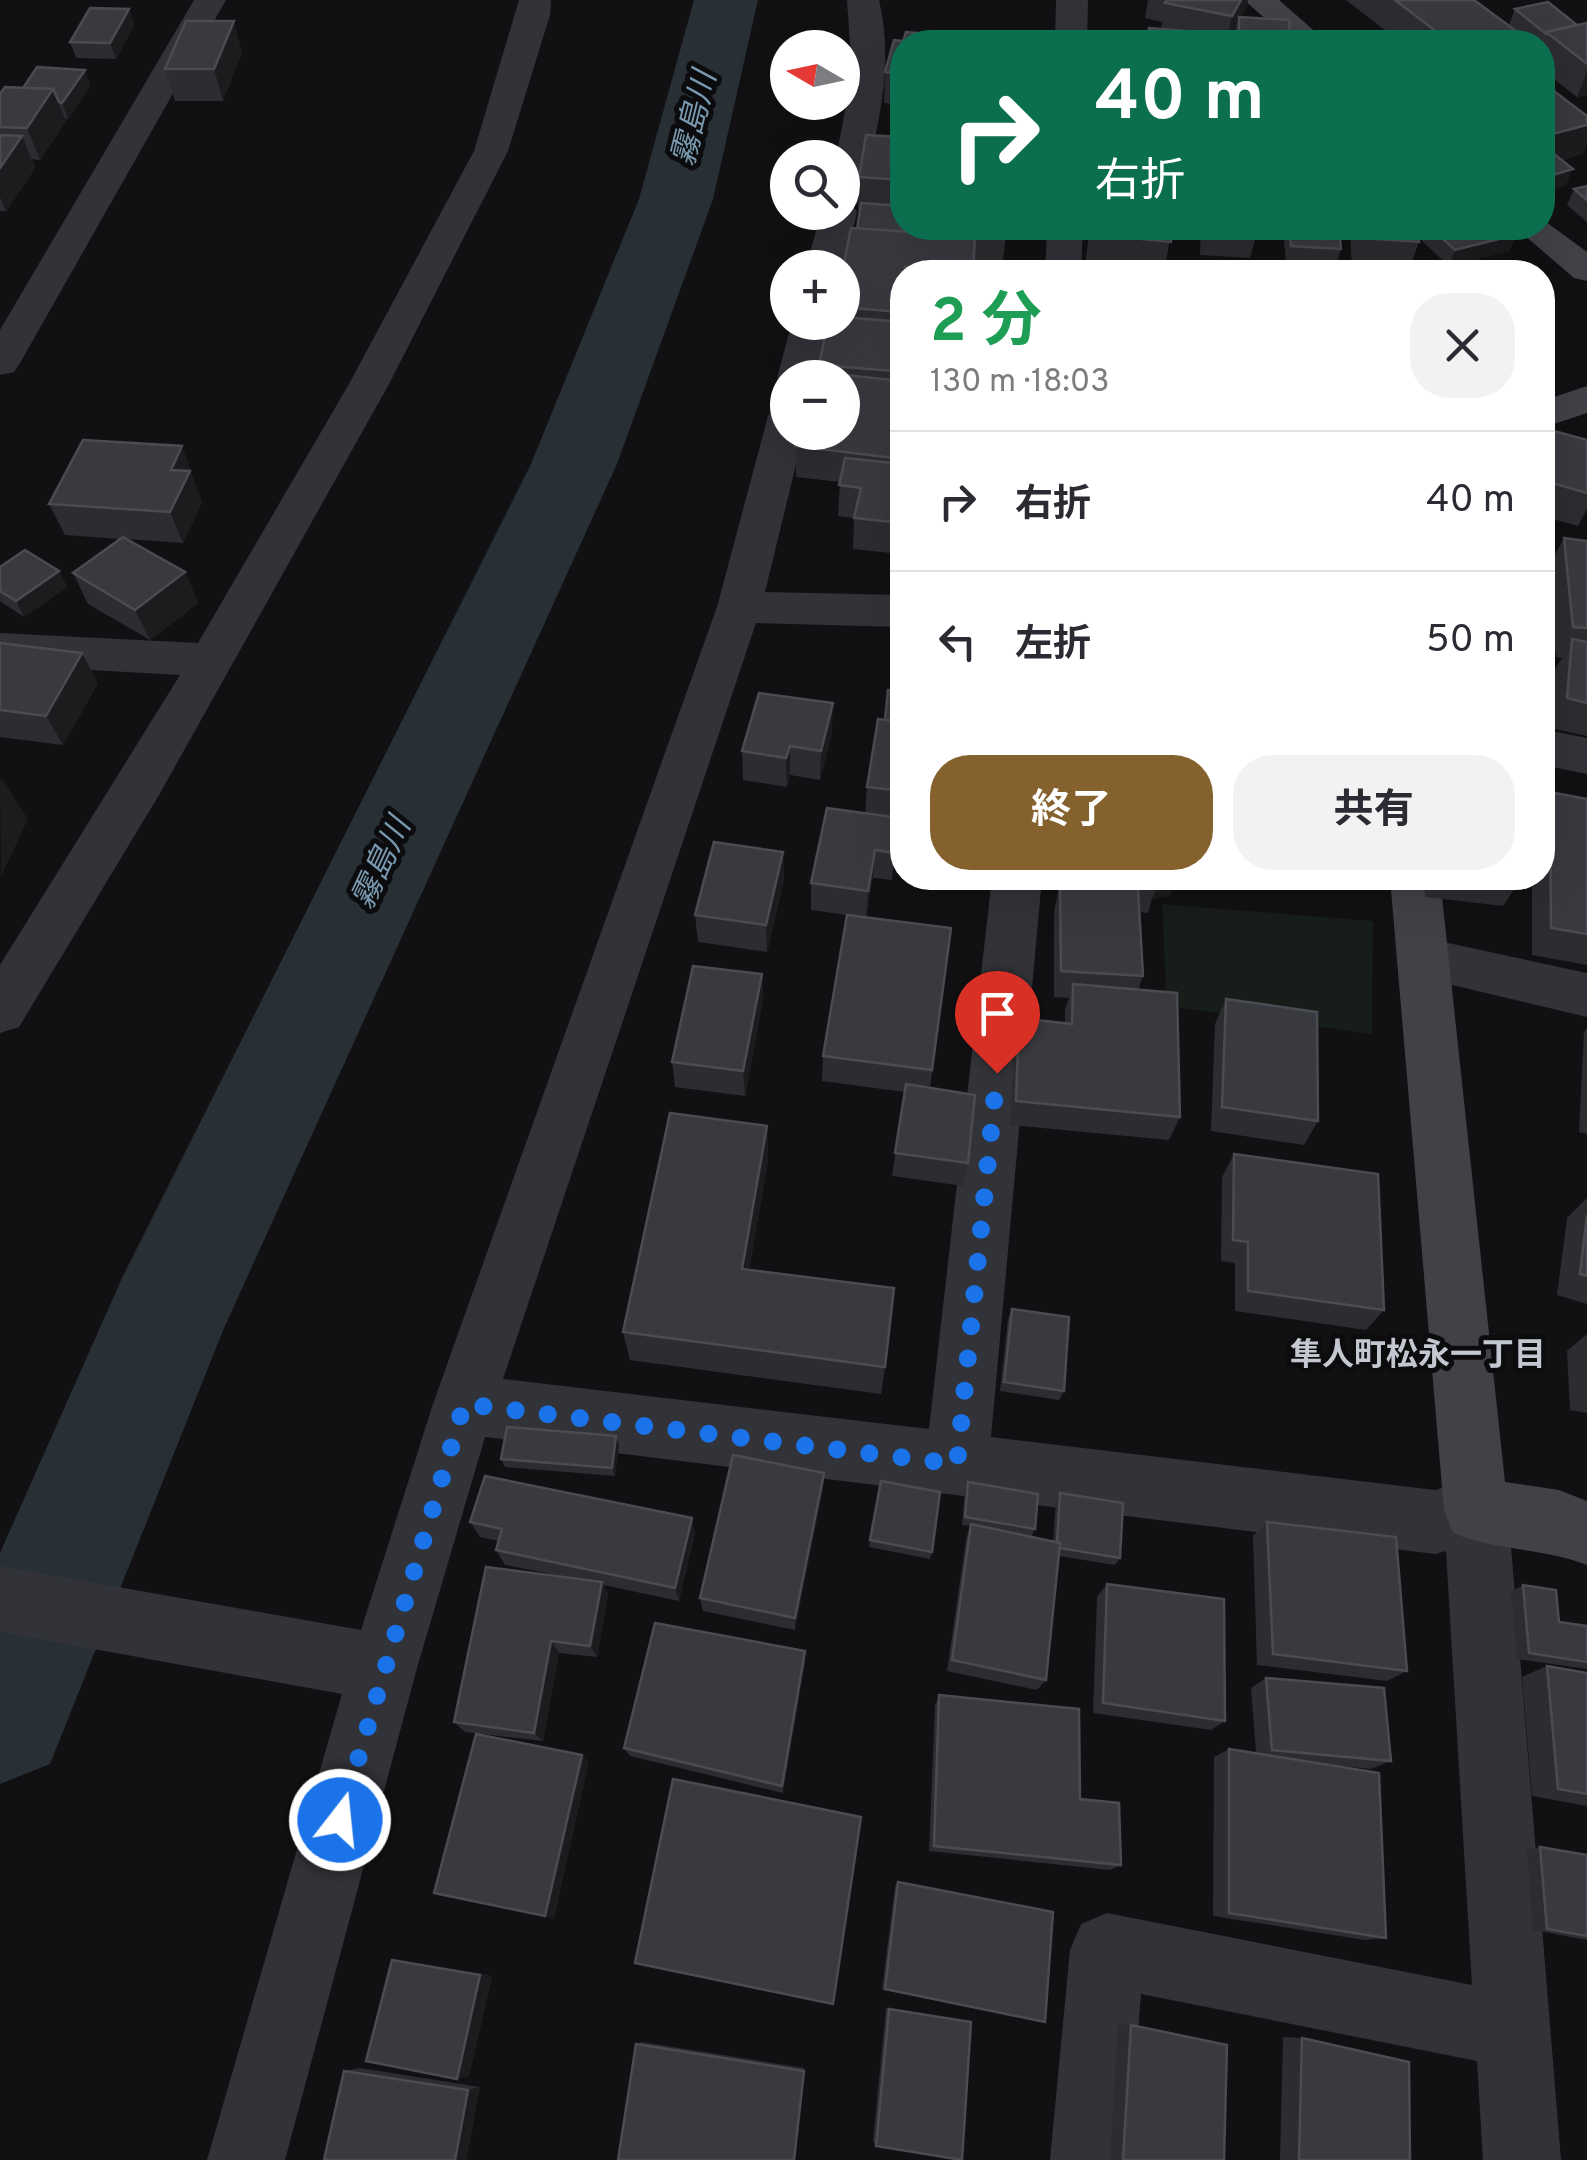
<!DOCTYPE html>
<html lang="ja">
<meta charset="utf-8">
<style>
body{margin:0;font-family:Overpass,"Noto Sans JP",sans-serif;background:#f2f2f3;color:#2b2b33;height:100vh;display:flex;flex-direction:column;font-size:38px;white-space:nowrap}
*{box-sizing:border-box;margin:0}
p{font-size:32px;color:#7c7c81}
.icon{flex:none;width:55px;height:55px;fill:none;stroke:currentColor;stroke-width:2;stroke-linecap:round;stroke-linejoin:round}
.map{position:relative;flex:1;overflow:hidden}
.side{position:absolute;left:890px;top:260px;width:665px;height:630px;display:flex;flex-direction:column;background:#fff;border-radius:40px;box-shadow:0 10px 40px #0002}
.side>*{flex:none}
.guide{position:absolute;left:890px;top:30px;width:665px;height:210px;border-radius:40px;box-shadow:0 10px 40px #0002;background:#0b6e4f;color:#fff;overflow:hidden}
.needle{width:65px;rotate:279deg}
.buttons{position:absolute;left:770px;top:30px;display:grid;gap:20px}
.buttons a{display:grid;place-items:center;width:90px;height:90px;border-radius:50%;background:#fff;box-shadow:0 10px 40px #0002;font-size:50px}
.pin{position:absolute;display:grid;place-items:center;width:85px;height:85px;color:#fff;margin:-102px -42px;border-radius:50% 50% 50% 0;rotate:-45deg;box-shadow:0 0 10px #0007}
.pin .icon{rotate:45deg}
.me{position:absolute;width:110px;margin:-55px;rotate:16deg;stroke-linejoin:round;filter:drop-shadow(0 0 8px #0008)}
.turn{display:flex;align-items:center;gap:35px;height:210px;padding:0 40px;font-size:45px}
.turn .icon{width:130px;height:130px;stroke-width:2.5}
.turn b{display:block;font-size:70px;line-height:85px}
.round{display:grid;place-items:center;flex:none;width:105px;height:105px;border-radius:40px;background:#f2f2f3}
.summary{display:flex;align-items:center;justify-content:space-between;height:170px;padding:0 40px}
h1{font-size:60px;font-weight:700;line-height:75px;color:#1e9e55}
.cta{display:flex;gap:20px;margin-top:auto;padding:20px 40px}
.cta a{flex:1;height:115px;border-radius:40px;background:#85612e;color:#fff;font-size:40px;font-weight:700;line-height:115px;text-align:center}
.cta a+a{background:#f2f2f3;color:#2b2b33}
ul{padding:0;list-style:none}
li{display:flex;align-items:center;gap:30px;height:140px;padding:0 40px;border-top:2px solid #e1e1e2}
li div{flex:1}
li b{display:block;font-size:38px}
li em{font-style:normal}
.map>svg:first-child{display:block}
.green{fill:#171d18}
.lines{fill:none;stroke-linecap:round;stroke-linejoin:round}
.river{fill:#283036;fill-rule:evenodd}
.street{fill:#323338;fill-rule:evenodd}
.secondary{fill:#404248;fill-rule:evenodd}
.wall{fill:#2d2d31}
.shaded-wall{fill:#1c1c1f}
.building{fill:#393a3f;stroke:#4a4c51;stroke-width:2.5}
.route{stroke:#1a73e8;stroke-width:18;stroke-dasharray:0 32.4}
.labels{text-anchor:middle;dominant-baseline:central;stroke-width:10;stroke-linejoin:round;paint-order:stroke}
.water-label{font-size:32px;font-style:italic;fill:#7899af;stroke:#0c0c0e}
.neighbourhood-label{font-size:32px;font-weight:bold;fill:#c3c7cf;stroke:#0c0c0e}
</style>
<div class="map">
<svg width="1587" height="2160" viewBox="0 0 1587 2160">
<rect width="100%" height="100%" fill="#111113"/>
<!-- green -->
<polygon class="green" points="1162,904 1373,921 1372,1034 1167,1006"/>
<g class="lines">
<!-- river -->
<polygon class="river" points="694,0 758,0 713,199 617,464 224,1328 50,1764 0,1784 0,1553 122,1278 531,464 639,199"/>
<!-- street -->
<g class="street">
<polygon points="194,0 226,0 20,363 14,372 0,375 0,330"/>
<polygon points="519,0 551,0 550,15 508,151 389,384 159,795 19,1027 0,1033 0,965 180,675 0,665 0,633 198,643 349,384 474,151"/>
<path d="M847 0H879C895 68 877 133 860 199L854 207 857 212 844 268H806L821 212H842V158H836L852 74Z"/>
<polygon points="1056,0 1088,0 1087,42 1055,42"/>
<polygon points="1047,228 1083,228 1081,272 1045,272"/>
<polygon points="792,322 830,322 817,378 788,378 788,388 777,378"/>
<polygon points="788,403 788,432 804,432 765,592 902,595 902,627 756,623 503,1379 929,1429 992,878 1042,878 991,1437 1435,1490 1476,1478 1499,1487 1508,1510 1561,2160 1483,2160 1477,2061 1141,1994 1128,2160 1050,2160 1070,1950 1081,1924 1107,1913 1472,1985 1446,1551 1435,1554 485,1437 417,1668 285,2160 207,2160 342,1694 0,1632 0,1566 361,1630 433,1404 717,607 768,416 774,407"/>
<polygon points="1542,729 1587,738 1587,774 1542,765"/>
<polygon points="1425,938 1587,973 1587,1017 1406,974 1399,959 1406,944"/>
</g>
<!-- secondary -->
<g class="secondary">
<polygon points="1244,0 1279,0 1327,42 1292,42"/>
<polygon points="1542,219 1587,252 1587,281 1574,278 1516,228 1542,228"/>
<polygon points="1587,386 1587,413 1542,428 1542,401"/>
<path d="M1390 878H1440L1505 1482 1559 1490 1587 1501V1565C1544 1548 1496 1551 1453 1533L1444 1510Z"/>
</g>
</g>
<!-- wall -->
<g class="wall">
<polygon points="1148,0 1248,0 1242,17 1289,42 1233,42 1236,27 1228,42 1146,42 1149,28 1161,29 1162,22 1145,18"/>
<polygon points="1346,0 1474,0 1529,41 1509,25 1515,9 1577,25 1587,23 1587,95 1577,97 1542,70 1542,42 1400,42"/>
<polygon points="129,9 134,25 116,59 76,58 70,42"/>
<polygon points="902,42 902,105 884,103 885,72"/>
<polygon points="242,52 223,101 175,101 165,69"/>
<polygon points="85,70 90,86 68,119 65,118 66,121 40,160 32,159 35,168 6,211 0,211 0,94"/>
<polygon points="1542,82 1583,154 1562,160 1566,185 1543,192"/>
<polygon points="902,137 902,228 906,228 906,232 939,234 940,228 1007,228 1002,267 973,265 973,272 902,272 902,303 899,322 902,322 902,333 901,354 896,381 902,381 902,576 899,576 900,554 853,549 854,518 838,516 840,482 796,477 796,446 819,372 819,365 842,322 842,273 857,229 860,209 858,209 859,177"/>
<polygon points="1587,186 1587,222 1567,205 1574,189"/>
<polygon points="1090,228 1172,228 1164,272 1085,266"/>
<polygon points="1201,228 1258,228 1250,258 1200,255"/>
<polygon points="1283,228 1339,228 1341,249 1336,265 1286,262"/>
<polygon points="1350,228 1417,228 1419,242 1408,272 1352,269"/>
<polygon points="1427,228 1507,228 1516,235 1509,251 1449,266 1422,241"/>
<polygon points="1554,431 1587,440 1587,509 1578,526 1542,516 1542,454"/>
<polygon points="194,477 193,480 202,502 183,543 126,539 185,572 198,603 150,640 88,604 73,573 120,539 65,535 49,504"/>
<polygon points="1564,538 1587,541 1587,736 1550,728 1555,669 1562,658 1556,657 1547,569"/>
<polygon points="0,567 59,571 67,587 24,617 0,601"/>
<polygon points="0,643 98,683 63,745 0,737"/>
<polygon points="902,691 902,819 900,819 892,880 873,878 866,918 951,928 930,1088 968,1163 963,1186 892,1176 905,1092 822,1081 823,1056 847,915 811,910 811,883 865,813 867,787 885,720"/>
<polygon points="832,733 820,780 790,775 787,787 743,780 742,751"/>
<polygon points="1550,792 1587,799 1587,965 1532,955 1532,878 1542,878 1542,805"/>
<polygon points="783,852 784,880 767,952 698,942 695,915"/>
<polygon points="1075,878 1175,878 1169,896 1152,899 1148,913 1139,912 1143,976 1138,990 1180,1117 1169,1140 1010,1125 1014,1044 1019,1018 1065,1023 1065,1010 1069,998 1054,997 1054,911 1060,884 1074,885"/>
<polygon points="1279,878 1352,878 1348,886"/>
<polygon points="1424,878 1521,878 1521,879 1503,906 1425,897"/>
<polygon points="762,974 763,1000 745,1096 675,1087 672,1062"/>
<polygon points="1226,999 1318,1121 1304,1145 1211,1131 1215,1024"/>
<polygon points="1587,1028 1587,1134 1579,1132 1584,1032"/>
<polygon points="767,1126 768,1160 749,1270 885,1367 881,1394 630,1360 623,1332"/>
<polygon points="1234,1154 1384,1310 1366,1330 1235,1311 1235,1263 1221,1261 1222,1177"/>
<polygon points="1587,1198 1587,1304 1557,1295 1567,1218"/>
<polygon points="1012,1309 1064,1391 1059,1400 1000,1391 1008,1319"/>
<polygon points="1587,1334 1587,1413 1570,1410 1567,1351"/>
<polygon points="616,1436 619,1445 615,1476 505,1467 501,1459"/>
<polygon points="824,1473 823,1489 795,1630 703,1611 700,1598"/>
<polygon points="881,1481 932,1552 930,1559 869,1547"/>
<polygon points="968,1482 1035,1529 1031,1537 1053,1541 1056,1502 1060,1493 1120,1558 1115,1565 1059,1556 1046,1680 1037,1690 947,1671 966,1539 970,1526 962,1525 965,1490"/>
<polygon points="470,1522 695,1533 679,1601 603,1585 608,1595 597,1657 559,1653 543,1741 465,1732 454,1722 567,1577 505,1565 496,1550 499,1541 480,1537"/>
<polygon points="1267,1522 1407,1671 1387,1681 1257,1665 1253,1536"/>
<polygon points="1107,1584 1225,1721 1211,1730 1093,1713 1097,1597"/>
<polygon points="1523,1585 1559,1622 1587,1626 1587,1669 1517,1659 1511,1592"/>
<polygon points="805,1651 805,1662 783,1793 630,1756 624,1748"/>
<polygon points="1547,1666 1587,1673 1587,1806 1532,1796 1522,1677"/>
<polygon points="1266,1678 1391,1761 1371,1769 1330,1765 1386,1938 1365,1940 1213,1916 1214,1757 1229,1749 1256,1753 1251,1688"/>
<polygon points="939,1695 1080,1799 1121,1865 1110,1870 929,1851 935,1705"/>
<polygon points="1540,1847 1587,1855 1587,1940 1533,1930 1527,1850"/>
<polygon points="898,1882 1045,2022 882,1989 895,1886"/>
<polygon points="392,1960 492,1976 469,2076"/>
<polygon points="886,2008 971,2022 876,2146 873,2141"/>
<polygon points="1118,2024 1131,2025 1224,2160 1110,2160"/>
<polygon points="1283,2037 1302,2038 1410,2160 1280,2160"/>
<polygon points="642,2042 804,2068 804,2071 636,2044"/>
<polygon points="360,2068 480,2087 466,2160 324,2160 344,2071"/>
</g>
<!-- shaded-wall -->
<g class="shaded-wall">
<polygon points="1241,0 1248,0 1246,9 1239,23 1239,17 1236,27 1228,42 1226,42 1232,16"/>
<polygon points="129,9 134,25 116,59 110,43"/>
<polygon points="234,21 242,52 223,101 214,69"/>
<polygon points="85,70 90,86 68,119 62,103"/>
<polygon points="1587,72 1587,95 1577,97"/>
<polygon points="53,89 66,121 40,160 27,128"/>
<polygon points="1587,125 1587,144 1583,154 1542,165 1542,152 1549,135"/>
<polygon points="22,136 35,168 6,211 0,197 0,168"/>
<polygon points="1573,169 1566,185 1543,192 1549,176"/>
<polygon points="1516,235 1509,251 1449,266 1455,250"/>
<polygon points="902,283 902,303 896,343 898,312"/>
<polygon points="902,326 901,354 892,403 894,371"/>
<polygon points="182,446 202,502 183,543 170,512 171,470"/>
<polygon points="59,571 67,587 24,617 16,601"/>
<polygon points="185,572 198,603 150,640 135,610"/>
<polygon points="82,653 98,683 63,745 46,716"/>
<polygon points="833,703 832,733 820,780 821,751"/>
<polygon points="790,746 790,775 787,787 786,758"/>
<polygon points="2,778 28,819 1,877 0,781"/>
<polygon points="900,818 897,846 892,880 894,853"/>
<polygon points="875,850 873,878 866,918 868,891"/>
<polygon points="783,852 784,880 767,952 766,925"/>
<polygon points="1156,878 1175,878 1169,896 1152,899 1157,886"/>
<polygon points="762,974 763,1000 745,1096 743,1071"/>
<polygon points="767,1126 768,1160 744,1298 742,1269"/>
<polygon points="616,1436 619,1445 615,1476 612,1468"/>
<polygon points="824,1473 823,1489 795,1630 795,1618"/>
<polygon points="692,1518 695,1533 679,1601 675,1588"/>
<polygon points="602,1582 608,1595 597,1657 590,1646"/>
<polygon points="551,1641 559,1653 543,1741 534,1733"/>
<polygon points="805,1651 805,1662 783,1793 782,1786"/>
<polygon points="582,1755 589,1763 554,1919 545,1916"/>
<polygon points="480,1975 492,1976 469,2076 457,2079"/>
<polygon points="480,2087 466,2160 455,2160 468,2090"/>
</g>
<!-- building -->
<g class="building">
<polygon points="1167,0 1241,0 1232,16 1165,3"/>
<polygon points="1395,0 1474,0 1531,42 1450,42"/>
<polygon points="1548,2 1577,25 1546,32 1546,34 1515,9"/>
<polygon points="90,8 129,9 110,43 70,42"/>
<polygon points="1239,17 1289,20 1289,42 1239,42"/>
<polygon points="186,21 234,21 214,69 165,69"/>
<polygon points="1587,23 1587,64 1546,32"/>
<polygon points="1149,28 1197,32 1197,42 1147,42"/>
<polygon points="906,32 965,37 963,42 902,42 902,74 885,72 894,40 903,41"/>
<polygon points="37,67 85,70 62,103 59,102 53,89 23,88"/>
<polygon points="1542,82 1587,116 1587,125 1549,135 1542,130"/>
<polygon points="5,87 53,89 27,128 0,127 0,94"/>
<polygon points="0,135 22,136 0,168"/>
<polygon points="866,135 902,137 902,180 859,177"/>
<polygon points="1554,154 1573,169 1549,176 1542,170 1542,157"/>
<polygon points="1587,186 1587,200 1574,189"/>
<polygon points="861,203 902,206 902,228 905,228 905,232 857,229"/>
<polygon points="851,228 975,236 973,271 905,267 904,272 902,272 902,283 898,312 842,307 842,273"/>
<polygon points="959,228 1007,228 1006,235 958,232"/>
<polygon points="1091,228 1172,228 1171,242 1091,234"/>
<polygon points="1289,228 1339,228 1341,249 1291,246"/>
<polygon points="1362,228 1417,228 1419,242 1362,238"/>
<polygon points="1431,228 1507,228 1516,235 1455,250"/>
<polygon points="842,317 902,322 894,371 819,365 828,322 842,322"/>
<polygon points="818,372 902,381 902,404 900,412 902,412 902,459 796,446 800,432 842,432 842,378 816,378"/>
<polygon points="1554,431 1587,440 1587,493 1542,480 1542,461"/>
<polygon points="83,440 182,446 171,470 190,471 170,512 49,504"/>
<polygon points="845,458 902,464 902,523 854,518 861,488 839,485"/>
<polygon points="123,537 185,572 135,610 73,573"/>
<polygon points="1564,538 1587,541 1587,628 1573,627"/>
<polygon points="25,550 59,571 16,601 0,591 0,567"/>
<polygon points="1572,639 1587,642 1587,703 1567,698"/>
<polygon points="0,643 82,653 46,716 0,710"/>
<polygon points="888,690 902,691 902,722 885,720"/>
<polygon points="759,693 833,703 821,751 790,746 786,758 742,751"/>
<polygon points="878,719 902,722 902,791 867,787"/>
<polygon points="1550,792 1587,799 1587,934 1551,928"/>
<polygon points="827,808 900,818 894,853 875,850 868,891 811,883"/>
<polygon points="714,842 783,852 766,925 695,915"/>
<polygon points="1099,878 1158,878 1157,886"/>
<polygon points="1060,884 1138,889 1143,976 1061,971"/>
<polygon points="847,915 951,928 932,1070 823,1056"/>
<polygon points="693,966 762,974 743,1071 672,1062"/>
<polygon points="1073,984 1177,993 1180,1117 1016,1101 1019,1018 1072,1024"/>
<polygon points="1226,999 1317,1012 1318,1121 1222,1107"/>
<polygon points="906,1084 975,1095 968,1163 895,1153"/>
<polygon points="670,1113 767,1126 742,1269 894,1288 885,1367 623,1332"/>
<polygon points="1234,1154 1378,1174 1384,1310 1248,1291 1248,1242 1233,1240"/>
<polygon points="1587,1215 1587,1276 1580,1274"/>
<polygon points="1012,1309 1069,1317 1064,1391 1004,1382"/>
<polygon points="507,1427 616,1436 612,1468 501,1459"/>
<polygon points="733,1455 824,1473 795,1618 700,1598"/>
<polygon points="485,1476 692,1518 675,1588 496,1550 502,1529 470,1522"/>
<polygon points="881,1481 940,1492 932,1552 870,1540"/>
<polygon points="968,1482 1038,1494 1035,1529 965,1517"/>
<polygon points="1060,1493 1123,1503 1120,1558 1060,1548 1060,1543 1057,1542"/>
<polygon points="1267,1522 1396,1537 1407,1671 1273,1654"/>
<polygon points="971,1524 1060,1543 1046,1680 952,1660"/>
<polygon points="486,1567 602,1582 590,1646 551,1641 534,1733 454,1722"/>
<polygon points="1107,1584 1224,1599 1225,1721 1103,1703"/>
<polygon points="1523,1585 1556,1590 1559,1622 1587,1626 1587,1662 1529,1653"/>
<polygon points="655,1623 805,1651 782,1786 624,1748"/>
<polygon points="1547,1666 1587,1673 1587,1794 1558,1789"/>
<polygon points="1266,1678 1384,1688 1391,1761 1272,1750"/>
<polygon points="939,1695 1079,1709 1080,1799 1119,1803 1121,1865 934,1846"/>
<polygon points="476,1734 582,1755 545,1916 434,1893"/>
<polygon points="1229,1749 1379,1773 1386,1938 1229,1913"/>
<polygon points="673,1779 861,1817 833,2004 635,1963"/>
<polygon points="1540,1847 1587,1855 1587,1936 1547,1929"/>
<polygon points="898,1882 1053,1912 1045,2022 885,1989"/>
<polygon points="392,1960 480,1975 457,2079 366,2061"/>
<polygon points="889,2009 971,2022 962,2160 876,2146"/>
<polygon points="1131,2025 1227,2045 1224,2160 1123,2160"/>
<polygon points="1302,2038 1409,2062 1410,2160 1299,2160"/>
<polygon points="636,2044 804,2071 794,2160 618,2160"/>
<polygon points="344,2071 468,2090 455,2160 324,2160"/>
</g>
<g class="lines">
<!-- route -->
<polyline class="route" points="340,1820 464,1404 957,1464 997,1073"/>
</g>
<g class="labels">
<!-- water labels -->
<g class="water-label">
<text transform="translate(696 119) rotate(-76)">霧島川</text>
<text transform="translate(383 864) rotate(-65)">霧島川</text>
</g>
<!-- neighbourhood labels -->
<g class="neighbourhood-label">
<text x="1418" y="1357">隼人町松永一丁目</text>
</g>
</g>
</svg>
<div class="buttons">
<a><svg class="needle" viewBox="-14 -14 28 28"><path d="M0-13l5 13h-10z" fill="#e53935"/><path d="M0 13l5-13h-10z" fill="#7c7c81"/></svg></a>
<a><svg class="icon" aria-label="search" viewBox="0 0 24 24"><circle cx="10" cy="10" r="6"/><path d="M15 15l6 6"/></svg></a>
<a>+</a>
<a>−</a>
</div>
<div class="pin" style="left:997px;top:1073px;background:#d93025"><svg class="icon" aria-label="arrive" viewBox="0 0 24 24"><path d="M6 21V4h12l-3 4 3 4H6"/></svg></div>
<svg class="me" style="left:340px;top:1820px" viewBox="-20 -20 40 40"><circle r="17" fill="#1a73e8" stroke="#fff" stroke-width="3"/><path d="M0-11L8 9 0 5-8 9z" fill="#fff"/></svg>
<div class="guide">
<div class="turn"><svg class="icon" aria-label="right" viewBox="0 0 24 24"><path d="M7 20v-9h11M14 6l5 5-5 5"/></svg><div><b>40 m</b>右折</div></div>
</div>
<section class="side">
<div class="summary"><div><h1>2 分</h1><p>130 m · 18:03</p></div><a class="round"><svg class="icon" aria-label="close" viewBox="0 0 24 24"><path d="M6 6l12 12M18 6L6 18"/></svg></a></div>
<ul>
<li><svg class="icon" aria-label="right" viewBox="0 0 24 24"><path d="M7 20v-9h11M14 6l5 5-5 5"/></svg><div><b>右折</b></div><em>40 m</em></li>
<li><svg class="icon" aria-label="left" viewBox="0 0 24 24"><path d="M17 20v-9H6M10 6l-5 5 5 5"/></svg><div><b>左折</b></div><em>50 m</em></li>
</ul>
<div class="cta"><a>終了</a><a>共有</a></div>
</section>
</div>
